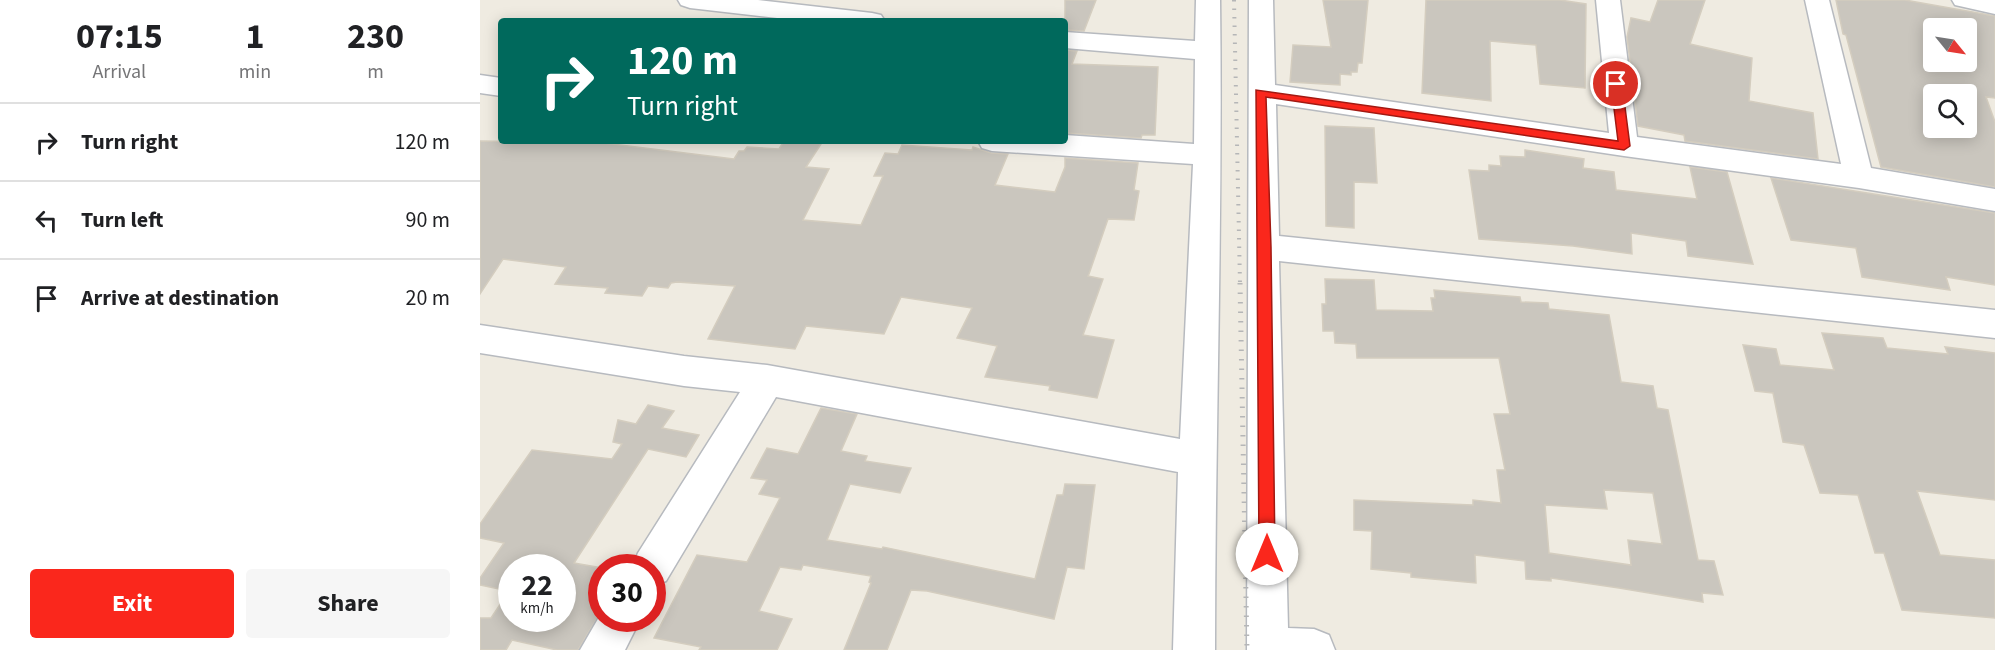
<!DOCTYPE html>
<style>
body{margin:0;font-family:"Source Sans 3",sans-serif;background:#f6f6f6;color:#202124;height:100vh;display:flex;flex-direction:column;font-size:22px;white-space:nowrap}
*{box-sizing:border-box;margin:0}
p{font-size:20px;color:#757577}
.icon{flex:none;width:33px;height:33px;fill:none;stroke:currentColor;stroke-width:2;stroke-linecap:round;stroke-linejoin:round}
.map{position:relative;flex:1;overflow:hidden}
.panel{display:flex;flex-direction:column;background:#fff;width:480px}
.panel>*{flex:none}
.top-card{position:absolute;left:18px;top:18px;width:570px;height:126px;border-radius:6px;box-shadow:0 3px 15px #0003;background:#00695c;color:#fff;overflow:hidden}
.needle{width:39px;rotate:120deg}
.buttons{position:absolute;left:1443px;top:18px;display:grid;gap:12px}
.buttons a{display:grid;place-items:center;width:54px;height:54px;border-radius:6px;background:#fff;box-shadow:0 3px 15px #0003;font-size:30px}
.speed{position:absolute;left:18px;top:554px;display:flex;gap:12px;font-size:30px;font-weight:700;text-align:center}
.speed>*{display:grid;place-content:center;width:78px;height:78px;border-radius:50%;background:#fff;box-shadow:0 3px 15px #0003;line-height:1}
.speed small{font-size:15px;font-weight:400}
.speed .limit{border:9px solid #d22;background:#fff;color:#111}
.pin{position:absolute;display:grid;place-items:center;width:51px;height:51px;color:#fff;margin:-26px;border:3px solid #fff;border-radius:50%;box-shadow:0 2px 6px #0007}
.me{position:absolute;width:66px;margin:-33px;rotate:0deg;stroke-linejoin:round;filter:drop-shadow(0 0 4px #0008)}
.turn{display:flex;align-items:center;gap:21px;height:126px;padding:0 30px;font-size:27px}
.turn .icon{width:78px;height:78px;stroke-width:2.5}
.turn b{display:block;font-size:42px;line-height:51px}
.eta{display:flex;justify-content:space-evenly;align-items:center;height:102px;text-align:center}
.eta b{font-size:36px;font-weight:700;line-height:42px}
.primary-button{display:flex;gap:12px;margin-top:auto;padding:12px 30px}
.primary-button a{flex:1;height:69px;border-radius:6px;background:#fa271c;color:#fff;font-size:24px;font-weight:700;line-height:69px;text-align:center}
.primary-button a+a{background:#f6f6f6;color:#202124}
ul{padding:0;list-style:none}
li{display:flex;align-items:center;gap:18px;height:78px;padding:0 30px;border-top:2px solid #e0e0e0}
li div{flex:1}
li b{display:block;font-size:22px}
li em{font-style:normal}
main{display:flex;flex:1;min-height:0}
.map>svg:first-child{display:block}
.building{fill:#cac6be;stroke:#d4cdbf;stroke-width:1.5;fill-rule:evenodd}
.lines{fill:none;stroke-linecap:round;stroke-linejoin:round}
.minor-casing{stroke:#b7babf;stroke-width:3}
.minor{fill:#fff;fill-rule:evenodd}
.rail-far1{stroke:#b5b6b7;stroke-width:4;stroke-dasharray:1.5 7;stroke-linecap:butt}
.rail{stroke:#b5b6b7;stroke-width:5;stroke-dasharray:1.5 8;stroke-linecap:butt}
.route{fill:#fa271c;stroke:#a21912;stroke-width:1.5}
</style>
<main>
<section class="panel">
<div class="eta">
<div><b>07:15</b><p>Arrival</p></div>
<div><b>1</b><p>min</p></div>
<div><b>230</b><p>m</p></div>
</div>
<ul>
<li><svg class="icon" aria-label="right" viewBox="0 0 24 24"><path d="M7 20v-9h11M14 6l5 5-5 5"/></svg><div><b>Turn right</b></div><em>120 m</em></li>
<li><svg class="icon" aria-label="left" viewBox="0 0 24 24"><path d="M17 20v-9H6M10 6l-5 5 5 5"/></svg><div><b>Turn left</b></div><em>90 m</em></li>
<li><svg class="icon" aria-label="arrive" viewBox="0 0 24 24"><path d="M6 21V4h12l-3 4 3 4H6"/></svg><div><b>Arrive at destination</b></div><em>20 m</em></li>
</ul>
<div class="primary-button"><a>Exit</a><a>Share</a></div>
</section>
<div class="map">
<svg width="1515" height="650" viewBox="0 0 1515 650">
<rect width="100%" height="100%" fill="#efebe1"/>
<!-- building -->
<g class="building">
<polygon points="585,0 616,0 604,31 585,30"/>
<polygon points="843,0 888,0 882,63 878,63 877,72 871,72 871,75 860,74 860,85 810,82 813,45 851,47"/>
<polygon points="946,0 1080,0 1106,4 1105,88 1060,84 1056,45 1010,41 1011,101 942,93"/>
<polygon points="1178,0 1225,0 1210,44 1272,58 1269,101 1333,113 1338,159 1205,141 1204,135 1158,126 1147,37 1151,18 1170,22"/>
<path d="M1356 0H1425L1515 16V98L1506 97 1515 122V187L1401 167 1366 35 1363 34ZM1454 28H1486V62H1454ZM1454 94H1486V128H1454Z"/>
<polygon points="585,50 597,51 592,64 678,67 675,135 662,135 661,138 585,133"/>
<polygon points="845,126 894,128 897,183 874,182 874,228 846,226"/>
<polygon points="0,141 124,143 254,159 259,151 264,151 267,147 299,149 304,141 343,141 326,167 349,169 323,220 381,225 403,176 394,176 405,153 418,154 422,145 492,150 493,147 511,153 528,154 515,185 575,192 585,167 585,158 658,163 654,190 659,191 654,220 628,219 609,274 608,276 623,279 603,335 634,340 617,398 569,390 570,386 505,377 517,346 477,338 492,308 421,297 404,334 326,326 315,349 228,339 255,286 197,282 191,283 188,288 168,286 162,296 125,293 128,288 75,284 86,267 23,259 0,294"/>
<polygon points="1045,150 1104,159 1103,168 1134,172 1136,190 1217,199 1210,167 1247,172 1273,264 1208,256 1206,241 1151,233 1152,254 1093,246 999,239 989,170 1009,171 1009,165 1021,166 1020,156 1045,157"/>
<polygon points="1291,178 1515,213 1515,285 1466,277 1470,290 1382,277 1376,248 1311,240"/>
<path d="M845 279 894 280 896 310 953 311 951 298H955L954 290 1040 297 1041 302 1068 303 1069 309 1129 315 1141 382 1173 386 1177 408 1188 410 1218 560 1234 561 1243 595 1222 593 1223 602 1139 588 1071 578V581L1046 579 1045 561 995 555 996 583 931 577V573L891 569 892 531 874 530V500L993 505V500L1021 503 1017 470H1025L1014 414H1030L1019 358H877L876 344 855 343 854 331H843L842 304H846ZM1124 490 1173 493 1182 544 1148 540 1151 565 1069 553 1065 505 1127 509Z"/>
<polygon points="1342,333 1403,338 1407,348 1468,354 1465,347 1515,353 1515,500 1437,491 1460,555 1515,560 1515,618 1422,610 1404,553 1395,553 1378,495 1340,493 1324,445 1303,442 1293,393 1275,391 1263,345 1296,349 1300,365 1354,370"/>
<path d="M168 405 194 411 182 428 219 435 206 457 168 449 94 563 122 568V610L98 650H77L32 640 26 650H0V618H11L29 591 0 585V578L24 543 0 538V524L52 450 132 459 142 444 133 442 138 420 156 424ZM32 567H82V618H32Z"/>
<polygon points="341,408 377,414 361,451 387,456 385,461 431,468 420,493 370,484 347,540 402,549 403,547 555,579 577,495 583,495 585,484 615,485 604,569 587,567 574,619 447,591 431,590 407,650 364,650 391,583 389,582 391,576 323,565 321,570 300,567 279,611 312,619 297,650 219,650 221,647 174,638 217,555 267,562 300,498 279,494 287,480 271,478 287,448 318,454"/>
</g>
<g class="lines">
<!-- minor casing -->
<g class="minor-casing">
<g id="minor">
<polygon points="198,0 278,0 392,13 401,15 405,21 323,21 210,8 201,5"/>
<path d="M716 0H740C743 217 735 433 735 650H693L698 472 296 397 186 581 172 586V567H152L158 553 260 392 204 386 0 353V325L204 356 287 365 700 439 713 164 512 151 502 148 498 141H585V135L714 144 715 59 585 48V32L715 41Z"/>
<polygon points="769,0 793,0 795,85 1129,133 1116,0 1140,0 1157,137 1361,164 1325,0 1349,0 1391,168 1515,189 1515,211 1379,188 1144,156 796,104 799,236 1515,310 1515,338 799,261 808,628 834,629 849,635 855,650 767,650"/>
<polygon points="1472,0 1515,0 1515,14 1475,5"/>
<polygon points="0,75 21,78 21,96 0,93"/>
<polygon points="122,612 122,618 161,618 145,650 100,650"/>
</g>
</g>
<!-- minor -->
<use href="#minor" class="minor"/>
<!-- rail-far1 -->
<polyline class="rail-far1" points="754,0 760,284"/>
<!-- rail -->
<polyline class="rail" points="760,283 767,650"/>
</g>
<!-- route -->
<polygon class="route" points="1136,80 1142,84 1150,146 1144,150 786,97 791,247 795,554 793,559 787,561 781,559 779,554 776,90 1138,141 1131,84"/>
</svg>
<div class="buttons">
<a><svg class="needle" viewBox="-14 -14 28 28"><path d="M0-13l5 13h-10z" fill="#e53935"/><path d="M0 13l5-13h-10z" fill="#757577"/></svg></a>
<a><svg class="icon" aria-label="search" viewBox="0 0 24 24"><circle cx="10" cy="10" r="6"/><path d="M15 15l6 6"/></svg></a>
</div>
<div class="speed"><div>22<small>km/h</small></div><div class="limit">30</div></div>
<div class="pin" style="left:1136px;top:84px;background:#d93025"><svg class="icon" aria-label="arrive" viewBox="0 0 24 24"><path d="M6 21V4h12l-3 4 3 4H6"/></svg></div>
<svg class="me" style="left:787px;top:554px" viewBox="-20 -20 40 40"><circle r="19" fill="#fff"/><path d="M0-13L10 11 0 6-10 11z" fill="#fa271c"/></svg>
<div class="top-card">
<div class="turn"><svg class="icon" aria-label="right" viewBox="0 0 24 24"><path d="M7 20v-9h11M14 6l5 5-5 5"/></svg><div><b>120 m</b>Turn right</div></div>
</div>
</div>
</main>
